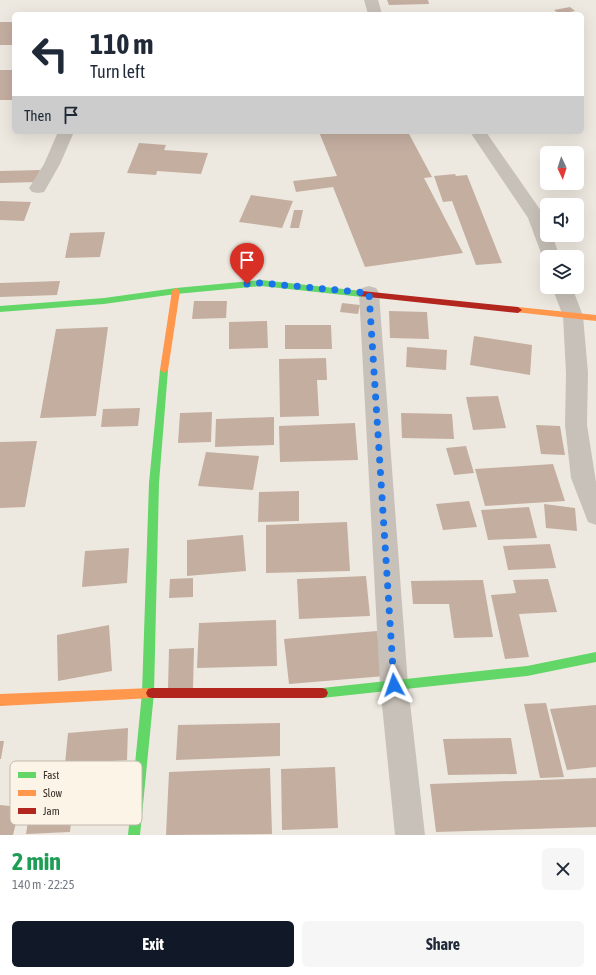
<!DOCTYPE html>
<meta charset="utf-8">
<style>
body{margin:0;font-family:"Asap Condensed",sans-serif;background:#f6f6f7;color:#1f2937;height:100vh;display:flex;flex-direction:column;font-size:15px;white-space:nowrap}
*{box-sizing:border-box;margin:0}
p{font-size:13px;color:#747a83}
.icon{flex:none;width:22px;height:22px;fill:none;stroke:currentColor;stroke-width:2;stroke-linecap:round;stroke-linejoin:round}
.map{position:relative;height:835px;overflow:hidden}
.details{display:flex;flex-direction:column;background:#fff;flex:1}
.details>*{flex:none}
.banner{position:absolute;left:12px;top:12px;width:572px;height:122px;border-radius:6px;box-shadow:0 4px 16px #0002;background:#fff;color:#1f2937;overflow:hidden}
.needle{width:26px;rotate:176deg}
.controls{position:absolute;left:540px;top:146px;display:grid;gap:8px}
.controls a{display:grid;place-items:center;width:44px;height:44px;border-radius:6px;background:#fff;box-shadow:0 4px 16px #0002;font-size:20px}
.pin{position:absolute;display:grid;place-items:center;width:34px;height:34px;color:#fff;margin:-41px -17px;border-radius:50% 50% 50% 0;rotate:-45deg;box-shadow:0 0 4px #0007}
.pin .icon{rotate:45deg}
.me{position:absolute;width:44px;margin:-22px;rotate:356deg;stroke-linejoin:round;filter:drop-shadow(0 0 3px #0008)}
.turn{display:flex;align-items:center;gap:14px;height:84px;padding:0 12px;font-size:18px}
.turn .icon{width:52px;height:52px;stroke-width:2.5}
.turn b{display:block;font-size:28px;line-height:34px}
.then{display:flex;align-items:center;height:38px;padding:0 12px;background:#0003;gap:8px;font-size:15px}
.round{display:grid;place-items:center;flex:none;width:42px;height:42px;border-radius:6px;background:#f6f6f7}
.head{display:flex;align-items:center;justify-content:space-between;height:68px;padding:0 12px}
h1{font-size:24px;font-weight:700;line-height:30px;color:#1e9e55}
.cta{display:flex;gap:8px;margin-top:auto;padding:8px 12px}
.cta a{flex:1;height:46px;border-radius:6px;background:#111827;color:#fff;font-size:16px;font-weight:700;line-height:46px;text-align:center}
.cta a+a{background:#f6f6f7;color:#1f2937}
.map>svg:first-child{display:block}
.building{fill:#c4aea0}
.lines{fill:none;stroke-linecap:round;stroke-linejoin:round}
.street{fill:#c8c1b9;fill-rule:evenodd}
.fast{fill:#63d668;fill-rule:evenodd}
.slow{fill:#ff974d;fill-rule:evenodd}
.jam{fill:#b3261e;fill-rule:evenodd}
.route{stroke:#1a73e8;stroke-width:7;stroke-dasharray:0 12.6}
.key{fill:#fbf4e7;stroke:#c1b9ad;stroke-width:1}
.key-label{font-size:11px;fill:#392e27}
</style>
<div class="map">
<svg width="596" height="835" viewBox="0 0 596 835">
<rect width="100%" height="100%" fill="#eee9e0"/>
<!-- building -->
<g class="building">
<polygon points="387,0 428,0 429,4 389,5"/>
<polygon points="570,7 575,11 559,14 554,10"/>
<polygon points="0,22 14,22 14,39 12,45 0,45"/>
<polygon points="0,70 14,70 14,93 12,100 0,100"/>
<polygon points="319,132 408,132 432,177 424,178 463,253 365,267 333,187 296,192 293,181 337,176"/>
<polygon points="139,143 166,145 164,150 208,153 201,174 157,171 156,175 127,173"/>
<polygon points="40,170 37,182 0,183 0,171"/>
<polygon points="455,174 456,176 467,175 502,263 476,265 452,201 443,202 434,176"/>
<polygon points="251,195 293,201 282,228 239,222"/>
<polygon points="0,201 31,202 24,221 0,220"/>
<polygon points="294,210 303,210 299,228 290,228"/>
<polygon points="105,232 100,257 65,258 70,233"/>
<polygon points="60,281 57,295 0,297 0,283"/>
<polygon points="194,301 227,301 226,318 192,319"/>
<polygon points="342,303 360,305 358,314 340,312"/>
<polygon points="389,311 427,312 429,339 390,338"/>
<polygon points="267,321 268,348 229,349 229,322"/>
<polygon points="285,325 331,325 332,349 285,349"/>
<polygon points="108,327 96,416 40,418 56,329"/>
<polygon points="474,336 532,345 530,375 470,365"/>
<polygon points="407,347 447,350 446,370 406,367"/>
<polygon points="326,358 327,380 317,380 319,416 280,417 279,359"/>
<polygon points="498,396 506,428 473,430 466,397"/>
<polygon points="140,408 138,426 101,427 103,409"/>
<polygon points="212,412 211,442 178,443 180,413"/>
<polygon points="401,413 452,414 454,439 402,438"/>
<polygon points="274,417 274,445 215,447 216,419"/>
<polygon points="355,423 358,460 280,462 279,426"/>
<polygon points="536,425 560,426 565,455 541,454"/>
<polygon points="37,441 25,507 0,508 0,442"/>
<polygon points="466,446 474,473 454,475 446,448"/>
<polygon points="206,452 259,456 253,490 198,486"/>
<polygon points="553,464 565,501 485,506 475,469"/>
<polygon points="299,491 299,521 258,522 259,492"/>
<polygon points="469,501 477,527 443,530 436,504"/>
<polygon points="544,504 575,508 577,531 546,528"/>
<polygon points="529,507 537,538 488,540 481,510"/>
<polygon points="347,522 350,571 266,573 266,525"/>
<polygon points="243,535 246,571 187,576 187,540"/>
<polygon points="550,544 556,568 508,570 503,546"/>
<polygon points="129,548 127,583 82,587 85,551"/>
<polygon points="366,576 370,616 299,619 297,579"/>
<polygon points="193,578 193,597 169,598 170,579"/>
<polygon points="548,579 557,612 519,614 529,657 505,659 491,595 516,593 513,580"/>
<polygon points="483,580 493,637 454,638 449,604 413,604 411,581"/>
<polygon points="276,620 277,666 197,668 199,623"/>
<polygon points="109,625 112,671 58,681 57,635"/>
<polygon points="377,631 385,676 289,684 284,639"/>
<polygon points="194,648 193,688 168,689 169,649"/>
<polygon points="546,703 564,777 540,778 524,704"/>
<polygon points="596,705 596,767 567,770 550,709"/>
<polygon points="280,723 280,756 176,760 178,725"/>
<polygon points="128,728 127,760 65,764 68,733"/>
<polygon points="511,738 517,774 448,775 443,739"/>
<polygon points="0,741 4,741 1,759 0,759"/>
<polygon points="335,767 338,828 282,830 281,769"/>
<polygon points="270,768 272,834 166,835 169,772"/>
<polygon points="596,778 596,827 436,832 430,784"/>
<polygon points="74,795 70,832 26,834 32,797"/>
<polygon points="0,805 20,807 13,835 0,835"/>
</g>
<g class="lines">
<!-- street -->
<g class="street">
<polygon points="364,0 378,0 382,14 368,14"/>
<polygon points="58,132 74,132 60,164 44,192 38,193 32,192 29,188 44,164"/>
<polygon points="470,132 486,132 546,218 547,235 552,235 560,257 547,257 547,262 544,261 528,218"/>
<polygon points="369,286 376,288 379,293 408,685 425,835 395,835 380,685 359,293 362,288"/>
<polygon points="552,287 572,287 583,316 588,373 587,425 596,482 596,525 588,522 571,478 565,425 566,373 563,316"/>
</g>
<!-- fast -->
<g class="fast">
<polygon points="261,280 362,291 366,294 362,297 261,286 176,294 104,304 0,312 0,306 104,298 176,288"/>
<polygon points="164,367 168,370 159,483 154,693 140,835 128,835 142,693 149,483 160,370"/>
<polygon points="596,652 596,662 527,676 322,698 318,697 316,693 318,689 322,688 527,666"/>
</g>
<!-- slow -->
<g class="slow">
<polygon points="176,288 180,291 168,370 164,373 160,370 172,291"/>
<polygon points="518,307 596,315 596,321 515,312 514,310"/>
<polygon points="152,688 156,689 158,693 156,697 152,698 0,706 0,694"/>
</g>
<!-- jam -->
<g class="jam">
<polygon points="362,291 518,307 522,310 518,313 359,296 358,294 359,292"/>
<polygon points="152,688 322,688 326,689 328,693 326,697 322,698 152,698 148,697 146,693 148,689"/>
</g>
</g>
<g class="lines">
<!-- route -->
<polyline class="route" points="247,284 261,283 369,293 394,685"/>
</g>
<!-- legend -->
<rect x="10" y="761" width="132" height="64" rx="6" class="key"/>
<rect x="18" y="772" width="18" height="6" fill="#63d668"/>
<rect x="18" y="790" width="18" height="6" fill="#ff974d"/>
<rect x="18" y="808" width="18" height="6" fill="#b3261e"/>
<g class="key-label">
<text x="43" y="779">Fast</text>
<text x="43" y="797">Slow</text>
<text x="43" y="815">Jam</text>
</g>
</svg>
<div class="controls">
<a><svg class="needle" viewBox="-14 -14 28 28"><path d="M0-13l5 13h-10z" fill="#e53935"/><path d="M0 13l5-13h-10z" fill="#747a83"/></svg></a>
<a><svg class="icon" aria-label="sound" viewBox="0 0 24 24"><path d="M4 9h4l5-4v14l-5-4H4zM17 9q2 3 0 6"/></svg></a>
<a><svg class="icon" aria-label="layers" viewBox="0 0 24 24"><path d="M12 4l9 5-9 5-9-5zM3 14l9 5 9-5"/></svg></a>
</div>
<div class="pin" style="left:247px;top:284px;background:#d93025"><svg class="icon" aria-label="arrive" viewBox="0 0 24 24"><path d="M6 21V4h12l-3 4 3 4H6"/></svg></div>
<svg class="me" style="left:394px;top:685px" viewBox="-20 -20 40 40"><path d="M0-17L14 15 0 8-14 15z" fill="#1a73e8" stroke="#fff" stroke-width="4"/></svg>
<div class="banner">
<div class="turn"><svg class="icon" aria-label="left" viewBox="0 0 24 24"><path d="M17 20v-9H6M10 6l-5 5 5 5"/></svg><div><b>110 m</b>Turn left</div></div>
<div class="then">Then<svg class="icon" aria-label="arrive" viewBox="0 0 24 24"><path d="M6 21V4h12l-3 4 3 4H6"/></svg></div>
</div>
</div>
<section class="details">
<div class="head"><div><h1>2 min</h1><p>140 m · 22:25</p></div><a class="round"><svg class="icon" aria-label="close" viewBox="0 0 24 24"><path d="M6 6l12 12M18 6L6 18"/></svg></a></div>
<div class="cta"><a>Exit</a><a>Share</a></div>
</section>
